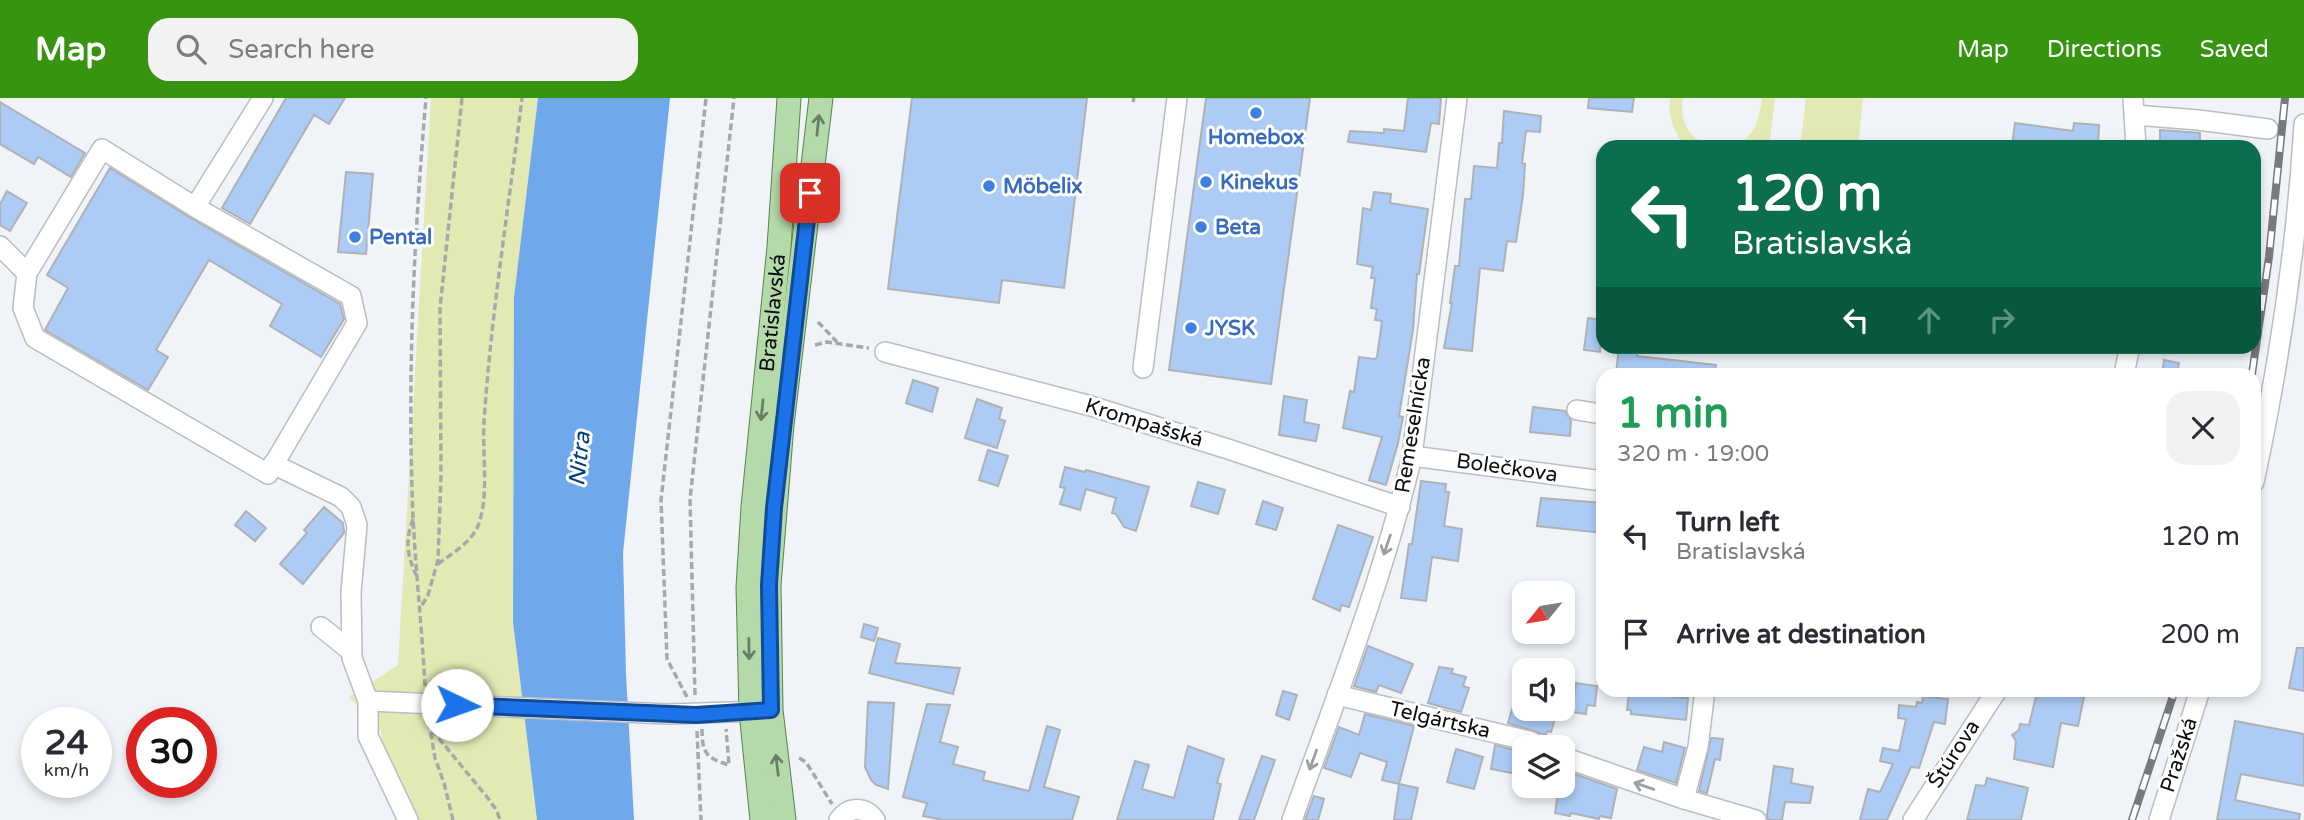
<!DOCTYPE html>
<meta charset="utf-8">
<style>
body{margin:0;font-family:"Varela Round",sans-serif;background:#f2f2f3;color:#2b2b33;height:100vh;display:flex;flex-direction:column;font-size:26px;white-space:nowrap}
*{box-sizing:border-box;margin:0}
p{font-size:23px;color:#7c7c81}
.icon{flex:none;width:38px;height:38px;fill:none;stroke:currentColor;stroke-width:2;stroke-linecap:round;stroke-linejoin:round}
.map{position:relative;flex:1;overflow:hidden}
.side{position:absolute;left:1596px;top:270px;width:665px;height:329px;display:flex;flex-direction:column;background:#fff;border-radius:21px;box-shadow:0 4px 10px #0003}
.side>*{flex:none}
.top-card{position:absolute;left:1596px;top:42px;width:665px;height:214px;border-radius:21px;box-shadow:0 4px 10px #0003;background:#0b6e4f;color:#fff;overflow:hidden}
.needle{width:46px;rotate:240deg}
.fabs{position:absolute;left:1512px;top:483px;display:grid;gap:14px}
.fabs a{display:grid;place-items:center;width:63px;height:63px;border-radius:14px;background:#fff;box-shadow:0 4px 10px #0003;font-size:35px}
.speed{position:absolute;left:21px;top:609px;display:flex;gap:14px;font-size:35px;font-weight:700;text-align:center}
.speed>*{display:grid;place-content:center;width:91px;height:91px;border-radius:50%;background:#fff;box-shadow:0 4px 10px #0003;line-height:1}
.speed small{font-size:18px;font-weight:400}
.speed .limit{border:10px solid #d22;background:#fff;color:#111}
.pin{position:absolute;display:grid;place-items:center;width:60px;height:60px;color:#fff;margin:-30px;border-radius:14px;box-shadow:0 4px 10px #0006}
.me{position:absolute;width:77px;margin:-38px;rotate:93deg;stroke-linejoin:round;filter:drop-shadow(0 0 5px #0008)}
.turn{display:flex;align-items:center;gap:24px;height:147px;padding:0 21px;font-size:32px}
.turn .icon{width:91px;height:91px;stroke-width:2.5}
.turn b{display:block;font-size:49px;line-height:60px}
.lanes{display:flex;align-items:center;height:66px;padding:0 21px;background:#0003;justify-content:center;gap:35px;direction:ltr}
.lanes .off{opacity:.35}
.round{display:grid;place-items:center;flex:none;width:74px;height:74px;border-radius:21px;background:#f2f2f3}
.summary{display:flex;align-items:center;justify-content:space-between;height:119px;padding:0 21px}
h1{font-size:42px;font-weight:700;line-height:52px;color:#1e9e55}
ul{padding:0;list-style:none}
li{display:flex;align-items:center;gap:21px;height:98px;padding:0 21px}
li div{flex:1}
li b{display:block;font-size:26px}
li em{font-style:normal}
header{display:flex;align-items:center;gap:42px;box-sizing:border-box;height:98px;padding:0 35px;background:#379410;color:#fff}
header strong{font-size:33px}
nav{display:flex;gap:38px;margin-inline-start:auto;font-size:24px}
.search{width:490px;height:63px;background:#f2f2f3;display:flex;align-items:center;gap:18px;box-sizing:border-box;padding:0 24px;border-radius:21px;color:#7c7c81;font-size:26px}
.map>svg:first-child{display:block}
.green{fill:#e2e9b3}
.water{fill:#70a9eb}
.building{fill:#accbf5;stroke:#aeb1b5;stroke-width:2}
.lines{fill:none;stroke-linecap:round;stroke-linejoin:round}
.minor-casing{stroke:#babdc1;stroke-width:22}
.major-casing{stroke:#59834e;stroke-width:25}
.path{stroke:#a6a8ab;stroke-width:3.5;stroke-dasharray:7 3.5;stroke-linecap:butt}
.minor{stroke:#fff;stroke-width:19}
.major{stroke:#b5daaa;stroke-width:23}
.rail-casing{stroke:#77797b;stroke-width:8}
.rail{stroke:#fff;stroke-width:5;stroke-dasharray:16;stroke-linecap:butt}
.oneway{stroke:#697e64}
.oneway2{stroke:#9e9e9f}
.route-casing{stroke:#114b97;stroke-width:18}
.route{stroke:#1a73e8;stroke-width:12}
.shop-dot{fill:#3f7fe0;stroke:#fff;stroke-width:2.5}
.labels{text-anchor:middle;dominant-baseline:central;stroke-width:6;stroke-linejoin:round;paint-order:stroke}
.shop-label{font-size:21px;font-weight:bold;fill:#366cbe;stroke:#fff;text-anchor:start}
.street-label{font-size:21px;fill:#0c0d0e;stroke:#fff}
.water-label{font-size:23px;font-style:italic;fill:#00407b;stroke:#fff}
</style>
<header>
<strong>Map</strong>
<div class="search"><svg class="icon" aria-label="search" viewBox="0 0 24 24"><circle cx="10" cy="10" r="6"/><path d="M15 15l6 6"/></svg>Search here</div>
<nav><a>Map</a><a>Directions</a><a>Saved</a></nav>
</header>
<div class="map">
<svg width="2304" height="722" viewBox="0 0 2304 722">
<rect width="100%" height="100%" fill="#f0f3f7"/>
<!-- green -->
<g class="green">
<polygon points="431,0 538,0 514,199 513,524 537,722 395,722 381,634 349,599 398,567"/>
<path d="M1670 0H1683C1679 25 1690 43 1715 49H1687C1673 35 1668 20 1670 0Z"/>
<path d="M1762 0H1775L1769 49H1726C1753 46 1759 23 1762 0Z"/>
<polygon points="1806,0 1863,0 1858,49 1800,49"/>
</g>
<!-- water -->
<polygon class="water" points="538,0 670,0 623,455 626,576 634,722 537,722 513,524 514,199"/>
<!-- building -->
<g class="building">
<polygon points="286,0 345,0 329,26 314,17 250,126 222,110"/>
<polygon points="912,0 1087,0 1064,190 1002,182 999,205 888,191"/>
<polygon points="1206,0 1310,0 1271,286 1169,272"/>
<polygon points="1408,0 1441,0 1439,26 1431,25 1426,54 1348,44 1350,33 1384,35 1384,31 1404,33"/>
<polygon points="1589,0 1634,0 1632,14 1588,10"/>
<polygon points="0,4 85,55 71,79 38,59 34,66 0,46"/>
<polygon points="1504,13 1541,18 1540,34 1526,33 1522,65 1525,66 1523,97 1516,144 1507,143 1503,173 1480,170 1472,253 1444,250 1452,205 1450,205 1455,168 1459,168 1465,101 1471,101 1474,68 1497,70 1499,45 1502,45"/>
<polygon points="2015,25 2073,33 2074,25 2099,27 2098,49 2012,47"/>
<polygon points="2160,32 2200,35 2200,49 2160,49"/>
<polygon points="110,70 189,119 340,206 344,221 321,259 270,228 282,206 209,162 156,252 168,259 148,292 45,232 68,190 47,177"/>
<polygon points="346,74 373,76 366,156 338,154"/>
<polygon points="7,93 27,105 10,133 0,127 0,106"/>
<polygon points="1374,94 1391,96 1390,105 1428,111 1419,176 1417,176 1413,232 1399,318 1403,319 1398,345 1386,387 1369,382 1382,339 1343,330 1350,293 1354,294 1359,259 1375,261 1377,259 1382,223 1375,222 1377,211 1371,210 1375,180 1371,180 1373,169 1357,166 1363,110 1371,112"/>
<polygon points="1588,220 1603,222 1600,254 1584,252"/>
<polygon points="1619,248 1638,248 1637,258 1716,267 1715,276 1616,276"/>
<polygon points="2164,262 2179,265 2177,276 2162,276"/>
<polygon points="913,282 938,290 932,314 906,305"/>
<polygon points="1284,298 1307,302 1304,324 1319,327 1316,343 1279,337"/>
<polygon points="977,301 1002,310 999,321 1005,323 997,350 965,340"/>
<polygon points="1533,309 1565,313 1571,323 1570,338 1530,334"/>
<polygon points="988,352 1008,358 998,388 979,382"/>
<polygon points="1065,369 1085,374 1086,372 1149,389 1136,433 1124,429 1116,416 1112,415 1116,400 1086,391 1080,412 1060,406 1065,390 1060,389"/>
<polygon points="1421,383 1446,386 1445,394 1449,394 1444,428 1462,431 1458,463 1432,459 1426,503 1401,500 1409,446 1412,446"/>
<polygon points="1198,384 1225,392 1218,416 1191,408"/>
<polygon points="1541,400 1603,405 1603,435 1537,428"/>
<polygon points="1263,403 1283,410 1276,432 1256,426"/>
<polygon points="324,409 343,425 344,435 303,486 280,466 307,435 304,432"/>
<polygon points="246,413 266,430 255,443 235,427"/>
<polygon points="1338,427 1373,439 1349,509 1341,507 1340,513 1313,501"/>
<polygon points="864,526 878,530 874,543 861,539"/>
<polygon points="878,540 900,546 895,565 960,570 953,596 869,575"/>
<polygon points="1368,548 1413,566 1401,595 1379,587 1376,594 1354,588"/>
<polygon points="2297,550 2304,550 2304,593 2289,590"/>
<polygon points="1439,569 1453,571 1451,575 1466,579 1463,588 1469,590 1461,614 1428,605"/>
<polygon points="1576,585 1597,588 1595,608 1587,607 1586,616 1572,614"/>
<polygon points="2046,592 2084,599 2078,628 2061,625 2053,669 2014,661 2016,643 2012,637 2019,632 2020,626 2029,627 2037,594 2045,596"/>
<polygon points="1283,593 1297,597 1289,622 1276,617"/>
<polygon points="1629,594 1688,600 1686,622 1631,616 1631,612 1627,612"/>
<polygon points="1923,598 1948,601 1945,626 1934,624 1919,670 1911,669 1887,722 1860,722 1868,691 1880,694 1893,666 1880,663 1883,650 1899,653 1906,621 1898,620 1899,607 1916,609 1917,604 1922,605"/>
<polygon points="868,604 894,605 888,691 876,687 871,682 865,669"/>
<polygon points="927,606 950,607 940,644 958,649 953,666 985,674 983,682 1029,693 1047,628 1060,632 1044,689 1079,699 1072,722 943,722 923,718 927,705 903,699"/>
<polygon points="1512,611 1558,611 1551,634 1547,633 1546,637 1508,625"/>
<polygon points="1365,616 1414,628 1399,686 1382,682 1387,664 1360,655 1351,679 1324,670 1339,629 1359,637"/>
<polygon points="2235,623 2304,636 2304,688 2241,676 2235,702 2300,716 2299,722 2217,722"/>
<polygon points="1711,640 1723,641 1720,662 1715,661 1707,695 1699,693"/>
<polygon points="1664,644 1685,650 1676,685 1637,672 1644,649 1662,654"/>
<polygon points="1495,647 1521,654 1517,676 1491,671"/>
<polygon points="1188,648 1224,661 1217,685 1221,686 1213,722 1117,722 1135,663 1149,667 1142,691 1174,700"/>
<polygon points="1456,651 1483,659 1474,691 1447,684"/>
<polygon points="1262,658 1275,662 1254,722 1239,722"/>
<polygon points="1774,668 1793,671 1791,685 1813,689 1810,705 1785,704 1782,722 1768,722 1767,717"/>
<polygon points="1563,672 1617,691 1611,720 1600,718 1599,721 1571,715 1570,718 1555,715 1559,688 1563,688"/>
<polygon points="1987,680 2028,690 2021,722 1967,722 1976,687 1985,688"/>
<polygon points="1399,686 1418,690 1411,722 1394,722"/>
<polygon points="1314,698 1324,701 1318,722 1305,722"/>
</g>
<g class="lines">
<!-- minor casing -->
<g class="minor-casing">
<g id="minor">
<polyline points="2133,0 2136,49"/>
<polyline points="2135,17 2198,22 2268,31"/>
<polygon points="102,51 195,109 351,198 357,225 268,376 35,240 23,210 27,175"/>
<polyline points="195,109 263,0"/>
<polyline points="0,148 27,175"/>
<polyline points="885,254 1091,308 1231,352 1400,409"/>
<polyline points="1143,270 1177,0"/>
<polyline points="2124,276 2130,248"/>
<polyline points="1577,312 1601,316"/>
<polyline points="1412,358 1603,383"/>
<polyline points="273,366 341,399 351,409 357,427 351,494 352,560 368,603 368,638 408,722"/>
<path d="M2254 384C2279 267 2297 146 2304 26"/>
<polyline points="321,529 351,553"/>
<polyline points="1337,597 1529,643 1542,649"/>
<polyline points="368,603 668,616 766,613"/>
<polyline points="1563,659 1684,701 1756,722"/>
<polyline points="1684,701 1698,649 1704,600"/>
<path d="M839 722C849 708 865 708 875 722"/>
<path d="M1292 722C1335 602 1383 482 1412 358L1457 0"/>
<polyline points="1913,722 1997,592"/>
<polyline points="2159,722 2200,592"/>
</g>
</g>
<!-- major casing -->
<g class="major-casing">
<g id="major">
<path id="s1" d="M762 722 751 614 748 489 753 409 779 149 789 0"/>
<polyline points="784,722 771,612 769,487 782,327 821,0"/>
</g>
</g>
<!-- path -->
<g class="path">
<polyline points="1133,4 1134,0"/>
<polyline points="818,224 837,244"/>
<polyline points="815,247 827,244 869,250"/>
<path d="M413 421C405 443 407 456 416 477"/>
<path d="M438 466C451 456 469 446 477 430 490 401 482 356 484 324 491 216 509 108 522 0"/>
<polyline points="422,507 428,497 438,462 441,376 440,210 462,0"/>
<path d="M425 588C422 532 416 476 413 419 407 279 414 139 426 0"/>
<polyline points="695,597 690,401 734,0"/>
<polyline points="687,599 667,561 661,402 706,0"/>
<polyline points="429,624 435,660 444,685 453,722"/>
<path d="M702 631C702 655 706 660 729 667L726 631"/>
<polyline points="432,632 487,699 497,713 500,722"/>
<polyline points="697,633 701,722"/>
<polyline points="799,660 806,664 832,706"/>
</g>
<!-- minor -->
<use href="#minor" class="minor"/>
<!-- major -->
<use href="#major" class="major"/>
<!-- rail casing -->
<g class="rail-casing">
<g id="rail">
<polyline points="2252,276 2269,159 2285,0"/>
<polyline points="2132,722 2175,592"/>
</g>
</g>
<!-- rail -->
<use href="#rail" class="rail"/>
</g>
<!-- one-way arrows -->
<defs><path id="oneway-shaft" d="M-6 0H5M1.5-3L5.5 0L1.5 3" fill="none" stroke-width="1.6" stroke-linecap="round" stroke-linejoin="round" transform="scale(1.75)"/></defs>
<g class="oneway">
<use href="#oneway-shaft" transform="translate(818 27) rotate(-84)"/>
<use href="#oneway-shaft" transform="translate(762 312) rotate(96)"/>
<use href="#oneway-shaft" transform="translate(749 551) rotate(89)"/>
<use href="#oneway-shaft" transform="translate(777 667) rotate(-97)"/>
</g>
<g class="oneway2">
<use href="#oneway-shaft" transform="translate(1387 447) rotate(109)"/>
<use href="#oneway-shaft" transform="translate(1313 662) rotate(110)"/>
<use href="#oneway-shaft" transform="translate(1644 688) rotate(-161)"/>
</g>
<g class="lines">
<!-- route casing -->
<g class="route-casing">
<polyline id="route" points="457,607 696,617 771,612 769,487 774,410 810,95"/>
</g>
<!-- route -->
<use href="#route" class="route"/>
</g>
<!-- markers -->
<g class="shop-dot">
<circle cx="1256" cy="15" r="7"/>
<circle cx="1206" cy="84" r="7"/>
<circle cx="989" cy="88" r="7"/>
<circle cx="1201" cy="129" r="7"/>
<circle cx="355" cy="139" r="7"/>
<circle cx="1191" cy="230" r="7"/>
</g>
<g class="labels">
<!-- shop labels -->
<g class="shop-label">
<text x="1256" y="39" text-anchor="middle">Homebox</text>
<text x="1220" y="84">Kinekus</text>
<text x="1003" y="88">Möbelix</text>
<text x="1215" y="129">Beta</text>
<text x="369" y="139">Pental</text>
<text x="1205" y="230">JYSK</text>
</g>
<!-- street labels -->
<g class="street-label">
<text stroke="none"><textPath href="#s1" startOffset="509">Bratislavská</textPath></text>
<text transform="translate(1144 325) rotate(17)">Krompašská</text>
<text transform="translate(1413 327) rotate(-81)">Remeselnícka</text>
<text transform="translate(1507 370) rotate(8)">Bolečkova</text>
<text transform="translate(1440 622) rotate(13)">Telgártska</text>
<text transform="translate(1954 656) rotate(-57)">Štúrova</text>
<text transform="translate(2179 657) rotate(-72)">Pražská</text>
</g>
<!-- water labels -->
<g class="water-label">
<text transform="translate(580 361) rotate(-84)">Nitra</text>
</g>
</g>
</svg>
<div class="fabs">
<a><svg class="needle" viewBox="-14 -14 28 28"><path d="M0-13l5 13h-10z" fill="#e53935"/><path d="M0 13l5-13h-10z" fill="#7c7c81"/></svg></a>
<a><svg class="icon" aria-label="sound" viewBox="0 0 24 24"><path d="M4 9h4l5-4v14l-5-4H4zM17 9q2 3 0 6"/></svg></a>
<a><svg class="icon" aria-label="layers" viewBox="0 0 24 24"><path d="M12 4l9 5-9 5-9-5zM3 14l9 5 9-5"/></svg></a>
</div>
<div class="speed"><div>24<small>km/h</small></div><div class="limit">30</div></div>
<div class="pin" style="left:810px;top:95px;background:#d93025"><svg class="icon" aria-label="arrive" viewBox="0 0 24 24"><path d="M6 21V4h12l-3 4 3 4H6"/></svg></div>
<svg class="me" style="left:457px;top:607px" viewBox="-20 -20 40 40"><circle r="19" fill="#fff"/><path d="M0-13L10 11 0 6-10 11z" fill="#1a73e8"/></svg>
<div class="top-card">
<div class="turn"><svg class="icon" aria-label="left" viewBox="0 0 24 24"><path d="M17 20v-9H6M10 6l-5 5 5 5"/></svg><div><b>120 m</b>Bratislavská</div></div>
<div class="lanes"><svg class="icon" aria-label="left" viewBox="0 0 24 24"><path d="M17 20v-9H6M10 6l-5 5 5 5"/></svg><svg class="icon off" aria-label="ahead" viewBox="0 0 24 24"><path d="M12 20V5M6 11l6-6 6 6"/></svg><svg class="icon off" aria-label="right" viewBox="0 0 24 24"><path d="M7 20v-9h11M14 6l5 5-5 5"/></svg></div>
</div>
<section class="side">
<div class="summary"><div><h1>1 min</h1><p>320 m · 19:00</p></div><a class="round"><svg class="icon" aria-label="close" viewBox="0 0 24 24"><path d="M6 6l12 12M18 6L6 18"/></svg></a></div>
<ul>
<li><svg class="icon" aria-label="left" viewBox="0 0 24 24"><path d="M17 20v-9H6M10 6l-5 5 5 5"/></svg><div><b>Turn left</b><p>Bratislavská</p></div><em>120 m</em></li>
<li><svg class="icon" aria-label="arrive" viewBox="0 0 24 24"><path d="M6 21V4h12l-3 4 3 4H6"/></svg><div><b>Arrive at destination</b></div><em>200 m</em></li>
</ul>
</section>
</div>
